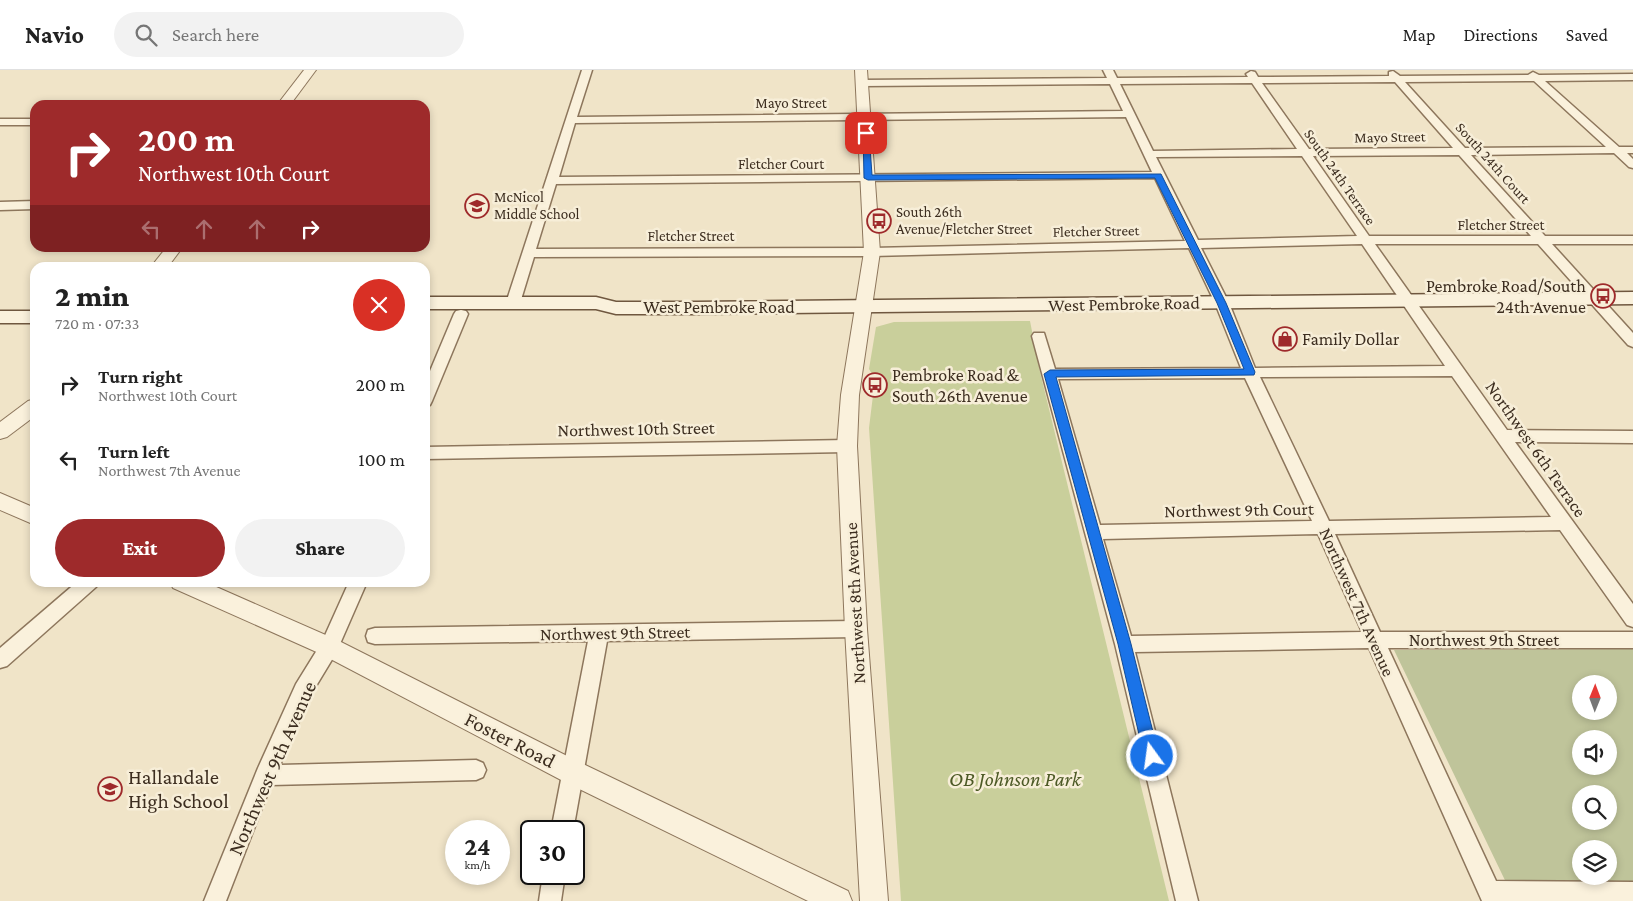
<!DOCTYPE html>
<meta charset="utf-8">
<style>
body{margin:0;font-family:"Crimson Pro",serif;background:#f2f2f2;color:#222;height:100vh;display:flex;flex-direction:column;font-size:19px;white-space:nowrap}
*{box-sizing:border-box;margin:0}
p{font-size:16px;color:#767676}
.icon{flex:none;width:28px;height:28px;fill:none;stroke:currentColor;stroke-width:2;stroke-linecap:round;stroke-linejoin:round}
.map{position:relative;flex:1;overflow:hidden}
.drawer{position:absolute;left:30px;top:192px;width:400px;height:325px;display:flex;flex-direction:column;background:#fff;border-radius:15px;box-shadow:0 2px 8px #0003}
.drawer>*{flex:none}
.hud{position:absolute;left:30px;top:30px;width:400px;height:152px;border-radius:15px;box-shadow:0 2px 8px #0003;background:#9e2a2b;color:#fff;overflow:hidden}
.needle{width:32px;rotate:1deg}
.tools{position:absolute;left:1572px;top:605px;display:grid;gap:10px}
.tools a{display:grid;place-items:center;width:45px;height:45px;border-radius:50%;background:#fff;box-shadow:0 2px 8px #0003;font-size:25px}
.speed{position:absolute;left:445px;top:750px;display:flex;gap:10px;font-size:25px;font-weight:700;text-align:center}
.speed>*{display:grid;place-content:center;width:65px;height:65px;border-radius:50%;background:#fff;box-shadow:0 2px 8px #0003;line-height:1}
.speed small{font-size:12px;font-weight:400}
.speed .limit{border:2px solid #111;border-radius:8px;background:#fff;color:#111}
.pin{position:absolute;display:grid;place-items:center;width:42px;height:42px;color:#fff;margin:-21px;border-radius:10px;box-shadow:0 2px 8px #0006}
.me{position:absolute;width:55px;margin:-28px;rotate:346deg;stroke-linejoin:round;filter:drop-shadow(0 0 4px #0008)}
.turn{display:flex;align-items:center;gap:18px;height:105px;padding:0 25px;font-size:22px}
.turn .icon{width:65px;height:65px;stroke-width:2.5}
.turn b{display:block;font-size:35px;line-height:42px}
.lanes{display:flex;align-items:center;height:48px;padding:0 25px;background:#0003;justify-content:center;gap:25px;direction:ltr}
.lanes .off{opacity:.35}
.round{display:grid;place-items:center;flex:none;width:52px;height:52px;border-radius:26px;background:#f2f2f2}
.head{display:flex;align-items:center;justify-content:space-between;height:85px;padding:0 25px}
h1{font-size:30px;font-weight:800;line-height:38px}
.cta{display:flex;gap:10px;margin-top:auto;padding:10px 25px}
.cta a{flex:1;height:58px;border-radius:30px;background:#9e2a2b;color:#fff;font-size:20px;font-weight:800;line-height:58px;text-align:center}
.cta a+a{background:#f2f2f2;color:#222}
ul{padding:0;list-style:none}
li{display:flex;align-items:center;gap:15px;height:75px;padding:0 25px}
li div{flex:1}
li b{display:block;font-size:19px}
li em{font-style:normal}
header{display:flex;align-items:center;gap:30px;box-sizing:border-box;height:70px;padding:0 25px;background:#fff;border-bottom:1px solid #e0e0e0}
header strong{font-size:24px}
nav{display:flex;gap:28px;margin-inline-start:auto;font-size:18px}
.search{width:350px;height:45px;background:#f2f2f2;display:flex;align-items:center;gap:12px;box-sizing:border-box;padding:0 18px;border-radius:28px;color:#767676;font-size:19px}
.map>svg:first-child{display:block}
.green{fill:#c9cf9b}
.cemetery{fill:#bfc49a;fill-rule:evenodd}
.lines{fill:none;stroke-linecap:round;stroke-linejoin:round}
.minor-casing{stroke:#8d765c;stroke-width:3}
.tertiary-casing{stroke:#8d765c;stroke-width:2}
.secondary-casing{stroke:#6f573f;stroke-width:3}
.minor{fill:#faf1dc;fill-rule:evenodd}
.tertiary{fill:#faf1dc;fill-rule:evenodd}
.secondary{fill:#faf1dc;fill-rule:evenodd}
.route{fill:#1a73e8;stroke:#114b97}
.labels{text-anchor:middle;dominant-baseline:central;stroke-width:5;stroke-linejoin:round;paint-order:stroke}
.far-street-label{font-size:15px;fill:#3d2e20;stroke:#f7eed8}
.far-poi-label{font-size:15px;fill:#3d2e20;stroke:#f7eed8;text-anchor:start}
.poi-label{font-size:18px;fill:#3d2e20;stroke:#f7eed8;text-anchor:start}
.street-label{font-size:18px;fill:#3d2e20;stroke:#f7eed8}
.near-street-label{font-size:21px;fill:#3d2e20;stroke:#f7eed8}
.near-poi-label{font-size:21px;fill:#3d2e20;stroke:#f7eed8;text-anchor:start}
.near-park-label{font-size:21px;font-style:italic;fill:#4d5a26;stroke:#f7eed8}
</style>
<header>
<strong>Navio</strong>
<div class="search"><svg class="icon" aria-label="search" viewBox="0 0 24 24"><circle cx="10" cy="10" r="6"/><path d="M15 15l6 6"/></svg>Search here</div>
<nav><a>Map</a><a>Directions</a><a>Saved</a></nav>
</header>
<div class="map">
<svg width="1633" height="831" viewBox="0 0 1633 831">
<rect width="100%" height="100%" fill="#f0e4c8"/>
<!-- green -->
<polygon class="green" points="1030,251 1040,302 1169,831 901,831 869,358 875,309 869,299 876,257 894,252"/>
<!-- cemetery -->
<path class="cemetery" d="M1633 579V831H1515L1394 580ZM1581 614H1609V641H1581ZM1581 669H1609V696H1581ZM1581 724H1609V751H1581ZM1581 779H1609V806H1581Z"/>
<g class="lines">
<!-- minor casing -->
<g class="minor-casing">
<g id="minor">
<path d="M582 0H592L577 47 1123 41 1110 14 862 16 857 13 862 10 1107 8 1103 0H1113L1117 8 1248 7 1246 4 1251 1 1255 2 1258 7 1389 6V2L1393 1 1400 6 1528 5 1533 2 1539 5 1633 4V10L1545 11 1619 77H1633V83H1627L1633 89V98L1629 97 1614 83 1471 85 1545 166H1633V174H1552L1633 263V277L1628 275 1538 174H1375L1507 360 1633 361V373L1515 372 1633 534V557L1627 555 1560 460 1335 464 1380 562H1633V578H1388L1496 811 1633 812V831H1482L1369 578 1135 582 1198 831H1176L1115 574 1032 266 1034 263H1044L1055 299 1241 298 1215 233 1189 178 872 186 534 187 520 233 518 236H508L506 233ZM1534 11 1606 77 1465 78 1405 12ZM1395 12 1453 78 1309 79 1262 13ZM1252 13 1297 79 1153 81 1120 14ZM1126 47 1152 102 559 107 575 53ZM1459 85 1531 166H1369L1313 86ZM1302 86 1357 166 1198 170 1156 87ZM1155 108 1185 171 872 178 536 179 556 114ZM1362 174 1445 296 1255 298 1229 233 1201 178ZM1452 306 1551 447 1329 451 1260 307ZM1245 308 1312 451 1100 455 1058 309ZM1318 464 1362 562 1131 566 1103 469Z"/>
<rect x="0" y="49" width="35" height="6"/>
<polygon points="35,131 35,139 0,140 0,132"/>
<polygon points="461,240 466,241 468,244 432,331 430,335 425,336 425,313 454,244 456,241"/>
<polygon points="847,370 853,372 855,376 853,380 847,382 425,389 425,377"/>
<polygon points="77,512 99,512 96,517 7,596 0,598 0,578"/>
<polygon points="349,512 367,512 336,583 310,626 280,695 476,690 483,693 486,700 483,707 476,710 271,715 226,831 204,831 258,698 296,614 322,572"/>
<polygon points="856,551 863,553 865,559 863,565 856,567 607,571 573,761 551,761 588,571 375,574 368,572 366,566 368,560 375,558"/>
<polygon points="543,804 565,804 561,831 539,831"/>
</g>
</g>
<!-- tertiary casing -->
<g class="tertiary-casing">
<g id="tertiary">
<polygon points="304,0 316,0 290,35 277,35"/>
<polygon points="855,0 867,0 880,182 859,325 857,376 867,559 888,831 860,831 845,559 837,376 841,325 864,182"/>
<polygon points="166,178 182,178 167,198 150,198"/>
<polygon points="35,329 35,346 7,367 0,369 0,352 28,331"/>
<polygon points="0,423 35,438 35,455 0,440"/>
<polygon points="170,512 205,512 337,570 581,693 848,821 852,831 808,831 563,711 321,584 173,518"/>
</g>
</g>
<!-- secondary casing -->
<g class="secondary-casing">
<g id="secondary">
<polygon points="1633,222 1633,234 697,244 616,244 596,239 425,239 425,227 596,227 616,232 697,232"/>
<rect x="0" y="241" width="35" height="12"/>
</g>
</g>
<!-- minor -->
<use href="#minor" class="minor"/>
<!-- tertiary -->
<use href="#tertiary" class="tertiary"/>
<!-- secondary -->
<use href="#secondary" class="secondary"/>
</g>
<!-- route -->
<polygon class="route" points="863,61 869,63 872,105 1161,104 1226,233 1255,302 1254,305 1056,307 1131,574 1159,686 1157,690 1152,692 1146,690 1144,686 1118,574 1044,304 1050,300 1244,299 1217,233 1155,108 868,110 864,108"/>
<!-- icons -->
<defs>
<g id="school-ring" transform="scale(1.25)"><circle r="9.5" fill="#f7eed8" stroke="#9e2a2b" stroke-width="1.5"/><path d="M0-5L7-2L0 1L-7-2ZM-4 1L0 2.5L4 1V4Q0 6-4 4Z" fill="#9e2a2b"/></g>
<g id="bus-ring" transform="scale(1.25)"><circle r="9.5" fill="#f7eed8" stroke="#9e2a2b" stroke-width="1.5"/><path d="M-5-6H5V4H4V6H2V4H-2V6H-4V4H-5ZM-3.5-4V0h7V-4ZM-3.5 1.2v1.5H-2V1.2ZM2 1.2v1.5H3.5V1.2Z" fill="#9e2a2b"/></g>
<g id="shop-ring" transform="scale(1.25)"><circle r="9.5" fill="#f7eed8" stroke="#9e2a2b" stroke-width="1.5"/><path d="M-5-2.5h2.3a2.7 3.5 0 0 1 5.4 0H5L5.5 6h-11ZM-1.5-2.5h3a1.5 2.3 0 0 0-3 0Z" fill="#9e2a2b"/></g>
</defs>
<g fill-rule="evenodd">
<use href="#school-ring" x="477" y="136"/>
<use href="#bus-ring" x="879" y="151"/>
<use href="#bus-ring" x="1603" y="226"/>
<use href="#shop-ring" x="1285" y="269"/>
<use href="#bus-ring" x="875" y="315"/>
<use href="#school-ring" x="110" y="719"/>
</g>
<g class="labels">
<!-- far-street labels -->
<g class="far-street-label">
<text x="791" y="33">Mayo Street</text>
<text transform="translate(1390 67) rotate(-1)">Mayo Street</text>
<text transform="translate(1493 93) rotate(48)">South 24th Court</text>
<text x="781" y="94">Fletcher Court</text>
<text transform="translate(1340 107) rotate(55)">South 24th Terrace</text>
<text x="1501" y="155">Fletcher Street</text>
<text transform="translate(1096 161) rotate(-1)">Fletcher Street</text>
<text x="691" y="166">Fletcher Street</text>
</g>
<!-- far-poi labels -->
<g class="far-poi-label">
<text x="494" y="127">McNicol<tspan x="494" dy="17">Middle School</tspan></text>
<text x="896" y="142">South 26th<tspan x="896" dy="17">Avenue/Fletcher Street</tspan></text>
</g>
<!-- poi labels -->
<g class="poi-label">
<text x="1586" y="216" text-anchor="end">Pembroke Road/South<tspan x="1586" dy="21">24th Avenue</tspan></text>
<text x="1302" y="269">Family Dollar</text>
<text x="892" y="305">Pembroke Road &amp;<tspan x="892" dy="21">South 26th Avenue</tspan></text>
</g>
<!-- street labels -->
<g class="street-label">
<text transform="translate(1124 234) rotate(-1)">West Pembroke Road</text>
<text x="719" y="237">West Pembroke Road</text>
<text transform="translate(636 359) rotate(-1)">Northwest 10th Street</text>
<text transform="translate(1536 379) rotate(55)">Northwest 6th Terrace</text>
<text transform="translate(1239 440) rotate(-1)">Northwest 9th Court</text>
<text transform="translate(1357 532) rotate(66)">Northwest 7th Avenue</text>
<text transform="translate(855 533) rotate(-93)">Northwest 8th Avenue</text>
<text transform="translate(615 563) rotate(-1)">Northwest 9th Street</text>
<text x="1484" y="570">Northwest 9th Street</text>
</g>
<!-- near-street labels -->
<g class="near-street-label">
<text transform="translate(510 670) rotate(27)">Foster Road</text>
<text transform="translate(272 698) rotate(-66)">Northwest 9th Avenue</text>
</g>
<!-- near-poi labels -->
<g class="near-poi-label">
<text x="128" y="707">Hallandale<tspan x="128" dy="24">High School</tspan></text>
</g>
<!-- near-park labels -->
<g class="near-park-label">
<text x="1015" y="709">OB Johnson Park</text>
</g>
</g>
</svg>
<div class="tools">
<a><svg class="needle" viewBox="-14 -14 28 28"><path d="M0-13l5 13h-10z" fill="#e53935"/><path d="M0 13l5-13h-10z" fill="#767676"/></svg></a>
<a><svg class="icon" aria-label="sound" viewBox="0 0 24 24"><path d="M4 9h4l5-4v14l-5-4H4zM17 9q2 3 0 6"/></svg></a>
<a><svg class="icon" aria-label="search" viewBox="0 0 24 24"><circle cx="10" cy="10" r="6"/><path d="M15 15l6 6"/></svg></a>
<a><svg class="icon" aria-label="layers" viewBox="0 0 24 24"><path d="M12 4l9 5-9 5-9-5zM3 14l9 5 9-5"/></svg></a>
</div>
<div class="speed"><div>24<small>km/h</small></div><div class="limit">30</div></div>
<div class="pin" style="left:866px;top:63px;background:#d93025"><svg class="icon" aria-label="arrive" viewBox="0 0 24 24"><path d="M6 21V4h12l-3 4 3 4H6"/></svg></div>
<svg class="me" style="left:1152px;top:686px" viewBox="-20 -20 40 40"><circle r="17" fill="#1a73e8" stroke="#fff" stroke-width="3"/><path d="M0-11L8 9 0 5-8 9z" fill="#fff"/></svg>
<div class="hud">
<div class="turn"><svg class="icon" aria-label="right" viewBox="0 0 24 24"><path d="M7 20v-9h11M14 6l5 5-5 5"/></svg><div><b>200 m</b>Northwest 10th Court</div></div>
<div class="lanes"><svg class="icon off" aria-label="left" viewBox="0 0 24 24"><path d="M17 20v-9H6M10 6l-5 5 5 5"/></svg><svg class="icon off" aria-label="ahead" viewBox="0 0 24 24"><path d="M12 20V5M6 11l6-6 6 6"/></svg><svg class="icon off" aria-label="ahead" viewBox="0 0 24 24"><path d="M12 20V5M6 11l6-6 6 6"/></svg><svg class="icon" aria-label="right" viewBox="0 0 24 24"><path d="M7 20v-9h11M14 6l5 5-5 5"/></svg></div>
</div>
<section class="drawer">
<div class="head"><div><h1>2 min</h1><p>720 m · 07:33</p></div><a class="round" style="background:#d93025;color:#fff"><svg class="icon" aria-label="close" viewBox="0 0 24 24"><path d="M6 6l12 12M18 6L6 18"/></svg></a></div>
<ul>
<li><svg class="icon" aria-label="right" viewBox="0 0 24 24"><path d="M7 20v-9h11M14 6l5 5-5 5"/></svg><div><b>Turn right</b><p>Northwest 10th Court</p></div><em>200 m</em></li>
<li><svg class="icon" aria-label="left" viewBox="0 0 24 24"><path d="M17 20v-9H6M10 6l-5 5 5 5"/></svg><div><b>Turn left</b><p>Northwest 7th Avenue</p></div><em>100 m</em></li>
</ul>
<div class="cta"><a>Exit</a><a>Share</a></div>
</section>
</div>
